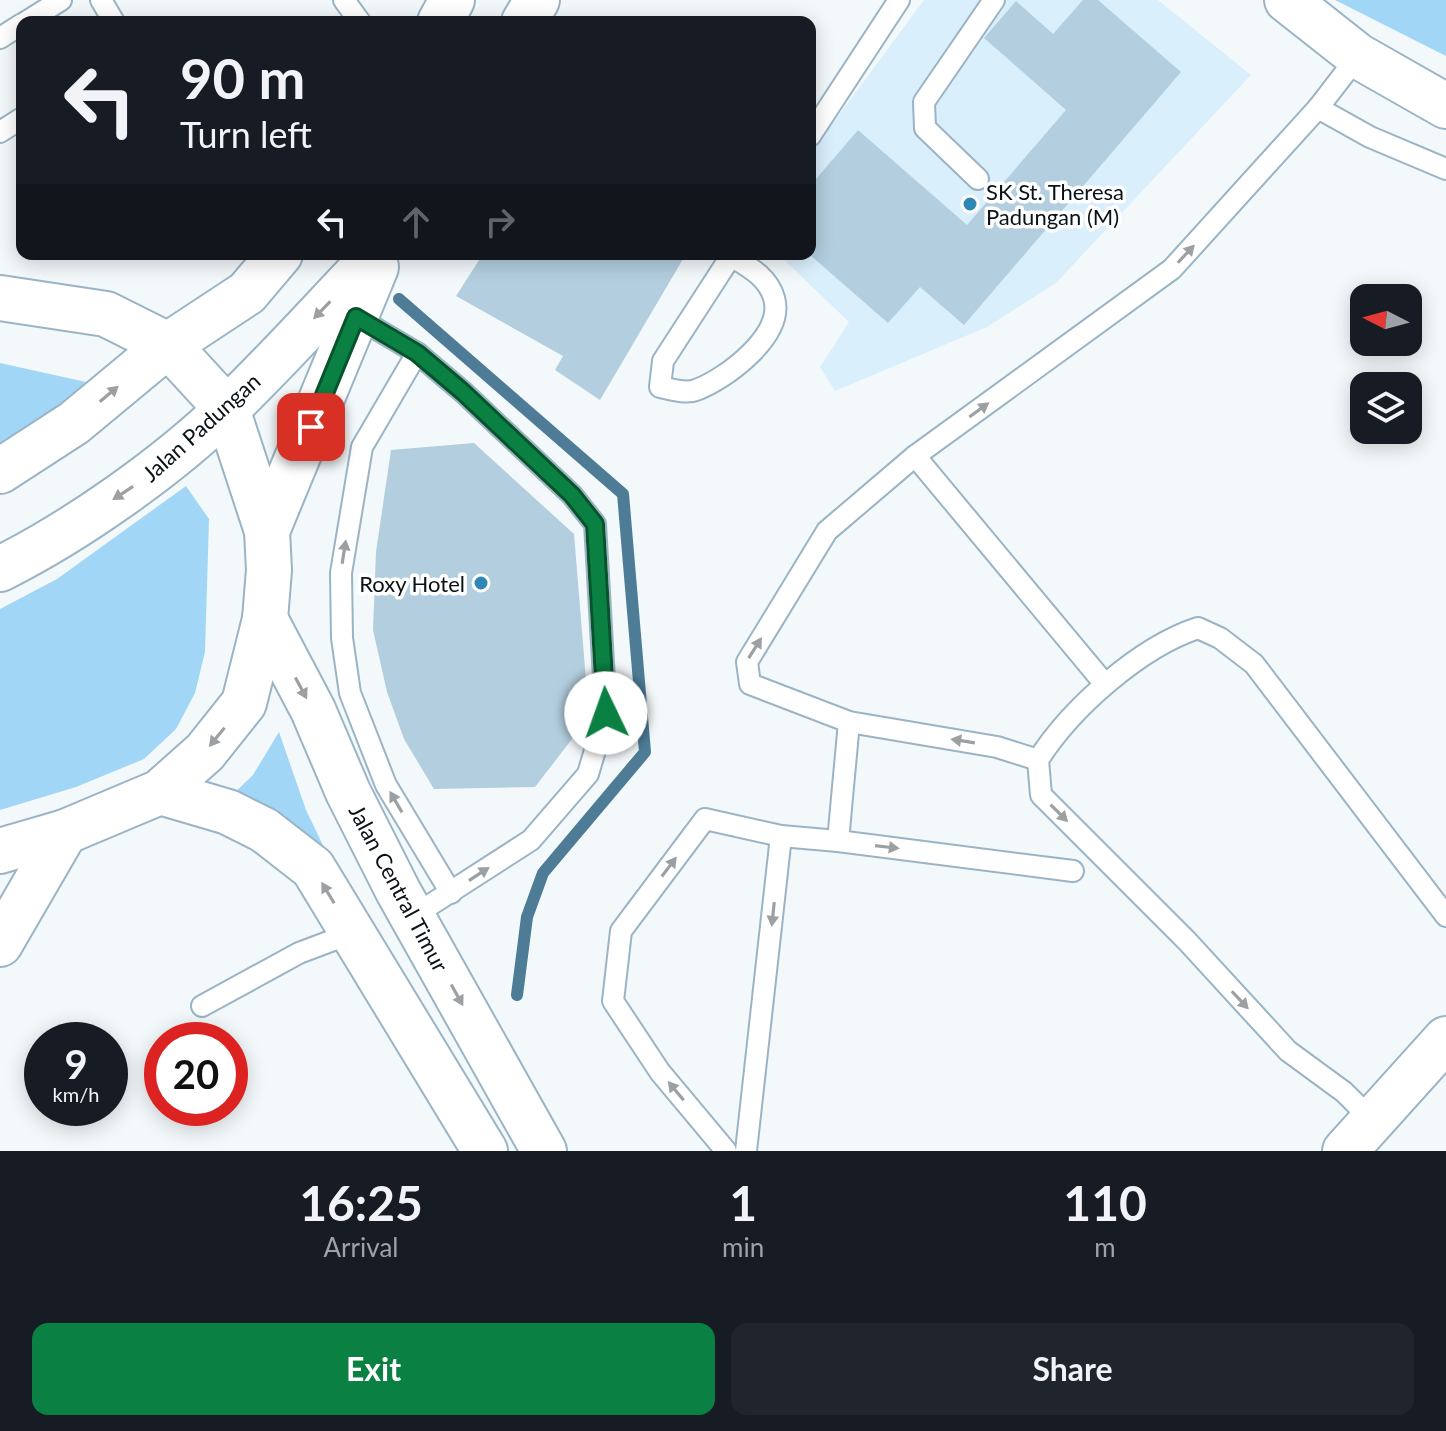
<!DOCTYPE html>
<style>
body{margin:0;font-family:Lato,sans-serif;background:#20242c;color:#f1f3f6;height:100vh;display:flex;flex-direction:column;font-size:30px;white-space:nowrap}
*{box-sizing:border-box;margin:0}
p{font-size:26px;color:#9ea1a6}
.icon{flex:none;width:44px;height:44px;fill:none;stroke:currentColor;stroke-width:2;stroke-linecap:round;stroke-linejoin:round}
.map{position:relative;height:1151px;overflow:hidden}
.drawer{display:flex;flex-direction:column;background:#171b24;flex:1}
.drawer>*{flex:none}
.hud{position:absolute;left:16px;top:16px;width:800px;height:244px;border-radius:16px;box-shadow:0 4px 20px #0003;background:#171b24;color:#f1f3f6;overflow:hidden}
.needle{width:52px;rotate:276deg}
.fabs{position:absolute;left:1350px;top:284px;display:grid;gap:16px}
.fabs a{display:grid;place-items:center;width:72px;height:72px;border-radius:16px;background:#171b24;box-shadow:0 4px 20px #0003;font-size:40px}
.speed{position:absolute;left:24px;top:1022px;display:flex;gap:16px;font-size:40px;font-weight:700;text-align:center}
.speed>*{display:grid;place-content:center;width:104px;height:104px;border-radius:50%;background:#171b24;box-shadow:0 4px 20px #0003;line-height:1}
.speed small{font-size:20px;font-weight:400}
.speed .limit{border:12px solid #d22;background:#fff;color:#111}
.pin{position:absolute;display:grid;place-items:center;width:68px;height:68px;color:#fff;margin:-34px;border-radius:16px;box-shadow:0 4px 12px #0006}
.me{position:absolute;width:88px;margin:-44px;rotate:357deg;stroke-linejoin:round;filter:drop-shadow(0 0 6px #0008)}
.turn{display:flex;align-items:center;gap:28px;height:168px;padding:0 32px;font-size:36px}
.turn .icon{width:104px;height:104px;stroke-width:2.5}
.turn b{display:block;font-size:56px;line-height:68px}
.lanes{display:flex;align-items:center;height:76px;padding:0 32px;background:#0003;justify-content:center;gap:40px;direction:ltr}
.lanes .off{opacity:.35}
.eta{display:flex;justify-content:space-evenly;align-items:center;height:136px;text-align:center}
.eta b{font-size:48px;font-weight:700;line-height:56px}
.button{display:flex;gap:16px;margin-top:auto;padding:16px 32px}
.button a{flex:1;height:92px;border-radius:16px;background:#0b8043;color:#fff;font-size:32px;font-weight:700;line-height:92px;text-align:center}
.button a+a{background:#20242c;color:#f1f3f6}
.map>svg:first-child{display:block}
.built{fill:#daeffc}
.green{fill:#a1d6f6}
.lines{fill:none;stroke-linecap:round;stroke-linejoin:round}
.stream{stroke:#4e7c97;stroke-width:12}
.building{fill:#b3cede}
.lane-casing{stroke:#9ab4c5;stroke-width:24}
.secondary-casing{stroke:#9ab4c5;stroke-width:48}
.lane{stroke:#fff;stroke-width:20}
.secondary{stroke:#fff;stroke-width:44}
.oneway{fill:#9ca0a2}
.route-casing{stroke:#07532c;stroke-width:20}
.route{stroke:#0b8043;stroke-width:14}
.poi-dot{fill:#2e87b5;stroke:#fff;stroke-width:3}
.labels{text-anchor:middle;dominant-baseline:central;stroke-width:7;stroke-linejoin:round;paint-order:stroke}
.poi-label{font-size:22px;fill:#081217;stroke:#fff;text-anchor:start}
.street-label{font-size:22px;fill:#081217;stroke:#fff}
</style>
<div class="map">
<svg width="1446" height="1151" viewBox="0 0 1446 1151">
<rect width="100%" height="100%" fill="#f3f8fb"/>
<!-- built -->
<polygon class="built" points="924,0 1158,0 1251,75 1056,283 987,327 835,391 820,367 849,322 778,254 810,254 810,154"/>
<!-- green -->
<g class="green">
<polygon points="1335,0 1446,0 1446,56"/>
<polygon points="0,363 104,386 0,460"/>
<polygon points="186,486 209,519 205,652 195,693 176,729 144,759 76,787 0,810 0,609 57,579"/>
<polygon points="279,732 306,810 331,862 229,798 253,775"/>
</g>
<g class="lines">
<!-- stream -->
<polyline class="stream" points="399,299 623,494 645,752 543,873 527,917 517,995"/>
</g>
<!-- building -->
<g class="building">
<polygon points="1083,0 1098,0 1181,72 964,325 920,287 888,323 810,255 810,186 858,130 967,225 1066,110 984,38 1016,1 1053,34"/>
<polygon points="483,254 686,254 600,400 555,370 563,356 456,296"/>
<polygon points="474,443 574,534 589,717 535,787 434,789 404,739 387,692 373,630 376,552 391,450"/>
</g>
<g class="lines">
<!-- lane casing -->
<g class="lane-casing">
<g id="lane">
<polyline points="101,0 114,22"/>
<polyline points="344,0 360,22"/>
<polyline points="26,22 61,0"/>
<polyline points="0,38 22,24"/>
<polyline points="1318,108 1370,137 1446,169"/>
<polyline points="0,132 22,118"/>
<polyline points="810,136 899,0"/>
<polyline points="978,179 925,128 924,102 994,0"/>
<path d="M731 256C749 267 768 277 774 298 785 335 726 379 696 390 686 394 670 389 660 387L663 361 731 256 733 254"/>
<polyline points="356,317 417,353 463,392 572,495 595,524 606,713 588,774 531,840 413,916"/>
<polyline points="417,353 362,447 341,573 342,638 350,693 386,785 451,893"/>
<polyline points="915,456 1104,683"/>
<polyline points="1038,760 997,747 849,722 750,684 747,662 827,531 915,456 1172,269 1318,108 1358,56"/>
<polyline points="838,841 849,722"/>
<polyline points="202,1006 299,953 352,933"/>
<path d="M1373 1121 1344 1092 1288 1051 1187 941 1041 795 1038 760C1071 708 1140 647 1198 628L1220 638 1254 664 1446 916"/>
<polyline points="726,1151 660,1072 613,1001 621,931 705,819 781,836 838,841 1073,871"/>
<polyline points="746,1151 781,836"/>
</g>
</g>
<!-- secondary casing -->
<g class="secondary-casing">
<g id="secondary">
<polyline points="1287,0 1358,56 1446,106"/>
<polyline points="440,22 452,0"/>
<polyline points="524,22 537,0"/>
<polyline points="0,298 106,314 168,345 227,409 267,531 269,570 265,619 244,703 205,752 160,792 65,832 0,851"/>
<polyline points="0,471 74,423 168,345 247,293 280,254"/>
<polyline points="267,531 376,267"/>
<path d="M0 569C76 531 167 467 228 408 279 359 327 305 376 254"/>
<polyline points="265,619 313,710 348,792 398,891 544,1151"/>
<polyline points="160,792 228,812 264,830 313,868 485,1151"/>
<polyline points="0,944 65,832"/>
<polyline points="1345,1151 1446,1039"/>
</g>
</g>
<!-- lane -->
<use href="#lane" class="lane"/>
<!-- secondary -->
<use href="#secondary" class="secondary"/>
</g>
<!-- one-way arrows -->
<defs><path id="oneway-solid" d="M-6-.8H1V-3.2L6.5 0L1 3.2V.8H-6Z" transform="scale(2)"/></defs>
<g class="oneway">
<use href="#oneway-solid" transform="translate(1186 254) rotate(-47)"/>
<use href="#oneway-solid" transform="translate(322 310) rotate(134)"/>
<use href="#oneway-solid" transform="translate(109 394) rotate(-40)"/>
<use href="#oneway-solid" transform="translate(979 410) rotate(-36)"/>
<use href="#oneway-solid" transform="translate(123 493) rotate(147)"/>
<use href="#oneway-solid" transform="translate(344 552) rotate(-81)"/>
<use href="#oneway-solid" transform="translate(755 648) rotate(-58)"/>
<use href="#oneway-solid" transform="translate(301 688) rotate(62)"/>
<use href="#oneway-solid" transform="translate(217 737) rotate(129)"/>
<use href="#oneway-solid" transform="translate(963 741) rotate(-171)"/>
<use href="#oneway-solid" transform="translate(396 802) rotate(-120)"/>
<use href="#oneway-solid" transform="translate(1059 813) rotate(45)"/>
<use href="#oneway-solid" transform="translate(887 847) rotate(7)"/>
<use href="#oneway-solid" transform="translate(669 867) rotate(-53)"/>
<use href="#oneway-solid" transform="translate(479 874) rotate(-33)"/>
<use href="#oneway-solid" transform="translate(328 893) rotate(-121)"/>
<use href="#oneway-solid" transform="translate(773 914) rotate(96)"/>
<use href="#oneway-solid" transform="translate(457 995) rotate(61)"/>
<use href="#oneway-solid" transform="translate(1240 1000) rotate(47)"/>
<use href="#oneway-solid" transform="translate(676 1091) rotate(-130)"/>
</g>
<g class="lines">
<!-- route casing -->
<g class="route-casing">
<polyline id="route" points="311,427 356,317 417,353 463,392 572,495 595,524 606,713"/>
</g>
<!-- route -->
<use href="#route" class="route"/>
</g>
<!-- markers -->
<g class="poi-dot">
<circle cx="970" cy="204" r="8"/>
<circle cx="481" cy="583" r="8"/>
</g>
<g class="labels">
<!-- poi labels -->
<g class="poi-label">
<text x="986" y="191">SK St. Theresa<tspan x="986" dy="25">Padungan (M)</tspan></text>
<text x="465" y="583" text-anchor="end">Roxy Hotel</text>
</g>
<!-- street labels -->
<g class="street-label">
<text transform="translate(201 427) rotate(-42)">Jalan Padungan</text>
<text transform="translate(399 888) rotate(62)">Jalan Central Timur</text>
</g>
</g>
</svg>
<div class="fabs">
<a><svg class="needle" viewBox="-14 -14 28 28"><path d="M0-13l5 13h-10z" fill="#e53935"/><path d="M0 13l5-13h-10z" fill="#9ea1a6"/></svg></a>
<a><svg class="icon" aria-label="layers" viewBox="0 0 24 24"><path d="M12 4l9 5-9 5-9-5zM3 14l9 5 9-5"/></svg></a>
</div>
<div class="speed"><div>9<small>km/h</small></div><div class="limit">20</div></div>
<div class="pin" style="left:311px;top:427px;background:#d93025"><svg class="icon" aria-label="arrive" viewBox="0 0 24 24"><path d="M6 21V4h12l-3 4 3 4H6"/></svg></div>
<svg class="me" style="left:606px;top:713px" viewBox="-20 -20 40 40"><circle r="19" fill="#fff"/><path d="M0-13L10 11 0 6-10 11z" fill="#0b8043"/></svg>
<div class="hud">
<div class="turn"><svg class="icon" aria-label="left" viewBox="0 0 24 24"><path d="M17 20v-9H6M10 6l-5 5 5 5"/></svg><div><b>90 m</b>Turn left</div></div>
<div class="lanes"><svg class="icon" aria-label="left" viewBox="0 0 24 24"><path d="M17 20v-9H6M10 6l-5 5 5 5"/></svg><svg class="icon off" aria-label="ahead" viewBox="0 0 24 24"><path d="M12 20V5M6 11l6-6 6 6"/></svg><svg class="icon off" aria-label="right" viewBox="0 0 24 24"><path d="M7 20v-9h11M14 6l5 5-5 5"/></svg></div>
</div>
</div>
<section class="drawer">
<div class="eta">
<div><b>16:25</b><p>Arrival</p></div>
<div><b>1</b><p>min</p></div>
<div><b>110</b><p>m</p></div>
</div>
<div class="button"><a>Exit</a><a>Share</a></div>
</section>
